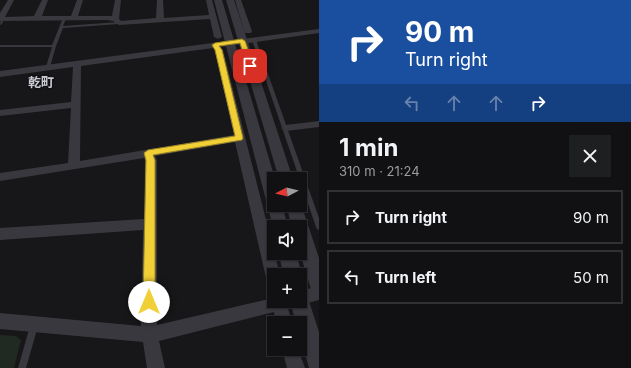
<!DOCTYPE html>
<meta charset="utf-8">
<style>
body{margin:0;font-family:Inter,"Noto Sans JP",sans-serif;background:#1e1f21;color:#f1f3f6;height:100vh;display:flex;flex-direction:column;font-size:15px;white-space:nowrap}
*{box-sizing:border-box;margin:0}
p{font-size:13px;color:#9c9da0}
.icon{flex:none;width:22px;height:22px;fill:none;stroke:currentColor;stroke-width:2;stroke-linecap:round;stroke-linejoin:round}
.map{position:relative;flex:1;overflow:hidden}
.drawer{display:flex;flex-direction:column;background:#111113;width:312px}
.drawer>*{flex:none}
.banner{background:#1a4fa0;color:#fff;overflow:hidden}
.needle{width:26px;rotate:263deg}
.buttons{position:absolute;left:267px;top:172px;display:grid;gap:8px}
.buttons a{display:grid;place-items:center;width:40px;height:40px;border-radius:0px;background:#111113;box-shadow:0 1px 3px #0004,0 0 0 1px #303133;font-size:20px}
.pin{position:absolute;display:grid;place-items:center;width:34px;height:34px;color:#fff;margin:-17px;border-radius:8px;box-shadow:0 2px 6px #0006}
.me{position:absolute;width:44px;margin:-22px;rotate:0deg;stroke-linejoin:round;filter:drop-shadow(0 0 3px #0008)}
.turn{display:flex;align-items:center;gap:14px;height:84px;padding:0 20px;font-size:18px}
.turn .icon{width:52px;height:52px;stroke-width:2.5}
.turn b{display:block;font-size:28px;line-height:34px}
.lanes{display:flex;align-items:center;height:38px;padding:0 20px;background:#0003;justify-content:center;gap:20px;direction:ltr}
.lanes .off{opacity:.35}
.round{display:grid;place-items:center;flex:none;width:42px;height:42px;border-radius:0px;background:#1e1f21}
.summary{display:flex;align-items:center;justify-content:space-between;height:68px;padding:0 20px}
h1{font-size:24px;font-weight:700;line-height:30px}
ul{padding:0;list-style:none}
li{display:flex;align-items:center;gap:12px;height:54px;margin:0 8px 6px;padding:0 12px;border:2px solid #303133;border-radius:0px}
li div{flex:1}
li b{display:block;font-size:15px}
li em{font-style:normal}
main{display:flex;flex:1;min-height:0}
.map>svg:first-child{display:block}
.green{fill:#212923}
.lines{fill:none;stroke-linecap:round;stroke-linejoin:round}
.service{fill:#38383e;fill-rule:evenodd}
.minor{fill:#38383e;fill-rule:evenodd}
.tertiary{fill:#38383e;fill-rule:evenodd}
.route{fill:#f1cf37;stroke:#9d8724}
.labels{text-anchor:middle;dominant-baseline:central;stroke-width:3;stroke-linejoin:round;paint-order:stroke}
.far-quarter-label{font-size:13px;font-weight:bold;fill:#cacbd5;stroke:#121214}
</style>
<main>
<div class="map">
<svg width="319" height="368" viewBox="0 0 319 368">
<rect width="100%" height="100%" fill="#171719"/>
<!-- green -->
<polygon class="green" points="0,335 16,336 21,340 14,368 0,368"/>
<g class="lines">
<!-- service -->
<g class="service">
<polygon points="1,18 4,19 2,24 0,25"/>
<polygon points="63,18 66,19 63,26 119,22 121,23 119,24 63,28 56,46 50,67 48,68 46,67 52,47 0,47 0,45 52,45"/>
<polygon points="253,39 256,40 319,218 319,230 317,229 316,227 252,40"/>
<polygon points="34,322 37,323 38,326 26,368 18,368 30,326 31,323"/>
</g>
<!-- minor -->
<g class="minor">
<polygon points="8,0 14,0 5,17 34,16 42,0 48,0 42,16 71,16 77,0 83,0 78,16 112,16 115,0 121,0 119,19 121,21 156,18 157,0 163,0 164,18 209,15 206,0 212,0 222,37 218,39 214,37 210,19 119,25 113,21 107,20 0,21 0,13"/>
<polygon points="235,0 241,0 252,31 251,33 245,33 244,31"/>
<path d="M319 29V33L221 47 223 50 280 275H274V289L269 287 267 282 235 142 155 156 157 160V325L273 298 274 296V301H300V291L319 286V300L300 305 296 303 294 306 288 308 292 323H276L274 312 159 341 165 368H147L143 342 0 329V313L141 326 143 230 0 240V228L144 219 145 160 144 158 0 181V173L68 163 71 108 0 116V110L71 102 73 67 0 77V71ZM213 48 215 50 234 135 80 161 81 66Z"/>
<polygon points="319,121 319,127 286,131 281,128 286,125"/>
<polygon points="282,349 298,349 305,368 287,368"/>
</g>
<!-- tertiary -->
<g class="tertiary">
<polygon points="214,0 222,0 275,179 274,205 282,205 288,227 274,227 274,231"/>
<polygon points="226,0 234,0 293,179 279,179"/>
<polygon points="300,201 319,258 319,296 312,293 300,253 300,227 292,227 286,205 300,205"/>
<polygon points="278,253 296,253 302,275 300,280 300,275 284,275"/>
<polygon points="300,292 307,295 319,332 319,368 309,368 300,336 300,323 296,323 290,301 300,301"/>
</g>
</g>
<!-- route -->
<polygon class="route" points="242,39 245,41 254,66 253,68 247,66 240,43 219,46 222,50 243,138 242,140 153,155 155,160 155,302 153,306 149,308 145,306 143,302 146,160 144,153 148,150 235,136 215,50 212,45 215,43"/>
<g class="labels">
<!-- far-quarter labels -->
<g class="far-quarter-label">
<text x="41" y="82">乾町</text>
</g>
</g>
</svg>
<div class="buttons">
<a><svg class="needle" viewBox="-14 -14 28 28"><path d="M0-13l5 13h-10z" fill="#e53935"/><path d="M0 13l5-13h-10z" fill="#9c9da0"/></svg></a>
<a><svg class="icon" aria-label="sound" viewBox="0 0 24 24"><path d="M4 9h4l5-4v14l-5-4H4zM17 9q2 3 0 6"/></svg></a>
<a>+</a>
<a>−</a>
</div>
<div class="pin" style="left:250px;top:66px;background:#d93025"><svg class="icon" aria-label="arrive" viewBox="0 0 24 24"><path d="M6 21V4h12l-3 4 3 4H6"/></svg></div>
<svg class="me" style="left:149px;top:302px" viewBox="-20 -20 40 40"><circle r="19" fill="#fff"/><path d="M0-13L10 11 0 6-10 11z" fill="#f1cf37"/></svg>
</div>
<section class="drawer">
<div class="banner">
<div class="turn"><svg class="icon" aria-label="right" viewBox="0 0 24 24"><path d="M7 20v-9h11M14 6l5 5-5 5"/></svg><div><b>90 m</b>Turn right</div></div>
<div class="lanes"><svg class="icon off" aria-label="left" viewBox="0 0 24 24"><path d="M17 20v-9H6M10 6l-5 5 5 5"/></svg><svg class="icon off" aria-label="ahead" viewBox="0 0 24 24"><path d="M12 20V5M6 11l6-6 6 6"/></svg><svg class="icon off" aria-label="ahead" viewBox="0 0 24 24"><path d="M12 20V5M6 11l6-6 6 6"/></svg><svg class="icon" aria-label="right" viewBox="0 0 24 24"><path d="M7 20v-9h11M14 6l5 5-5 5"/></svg></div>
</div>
<div class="summary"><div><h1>1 min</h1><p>310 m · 21:24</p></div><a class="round"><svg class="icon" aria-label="close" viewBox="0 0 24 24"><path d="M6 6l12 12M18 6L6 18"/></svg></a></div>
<ul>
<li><svg class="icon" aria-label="right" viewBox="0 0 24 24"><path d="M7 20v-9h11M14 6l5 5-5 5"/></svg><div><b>Turn right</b></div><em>90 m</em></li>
<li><svg class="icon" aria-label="left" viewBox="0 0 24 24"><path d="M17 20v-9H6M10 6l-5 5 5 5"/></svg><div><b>Turn left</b></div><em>50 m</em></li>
</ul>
</section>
</main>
